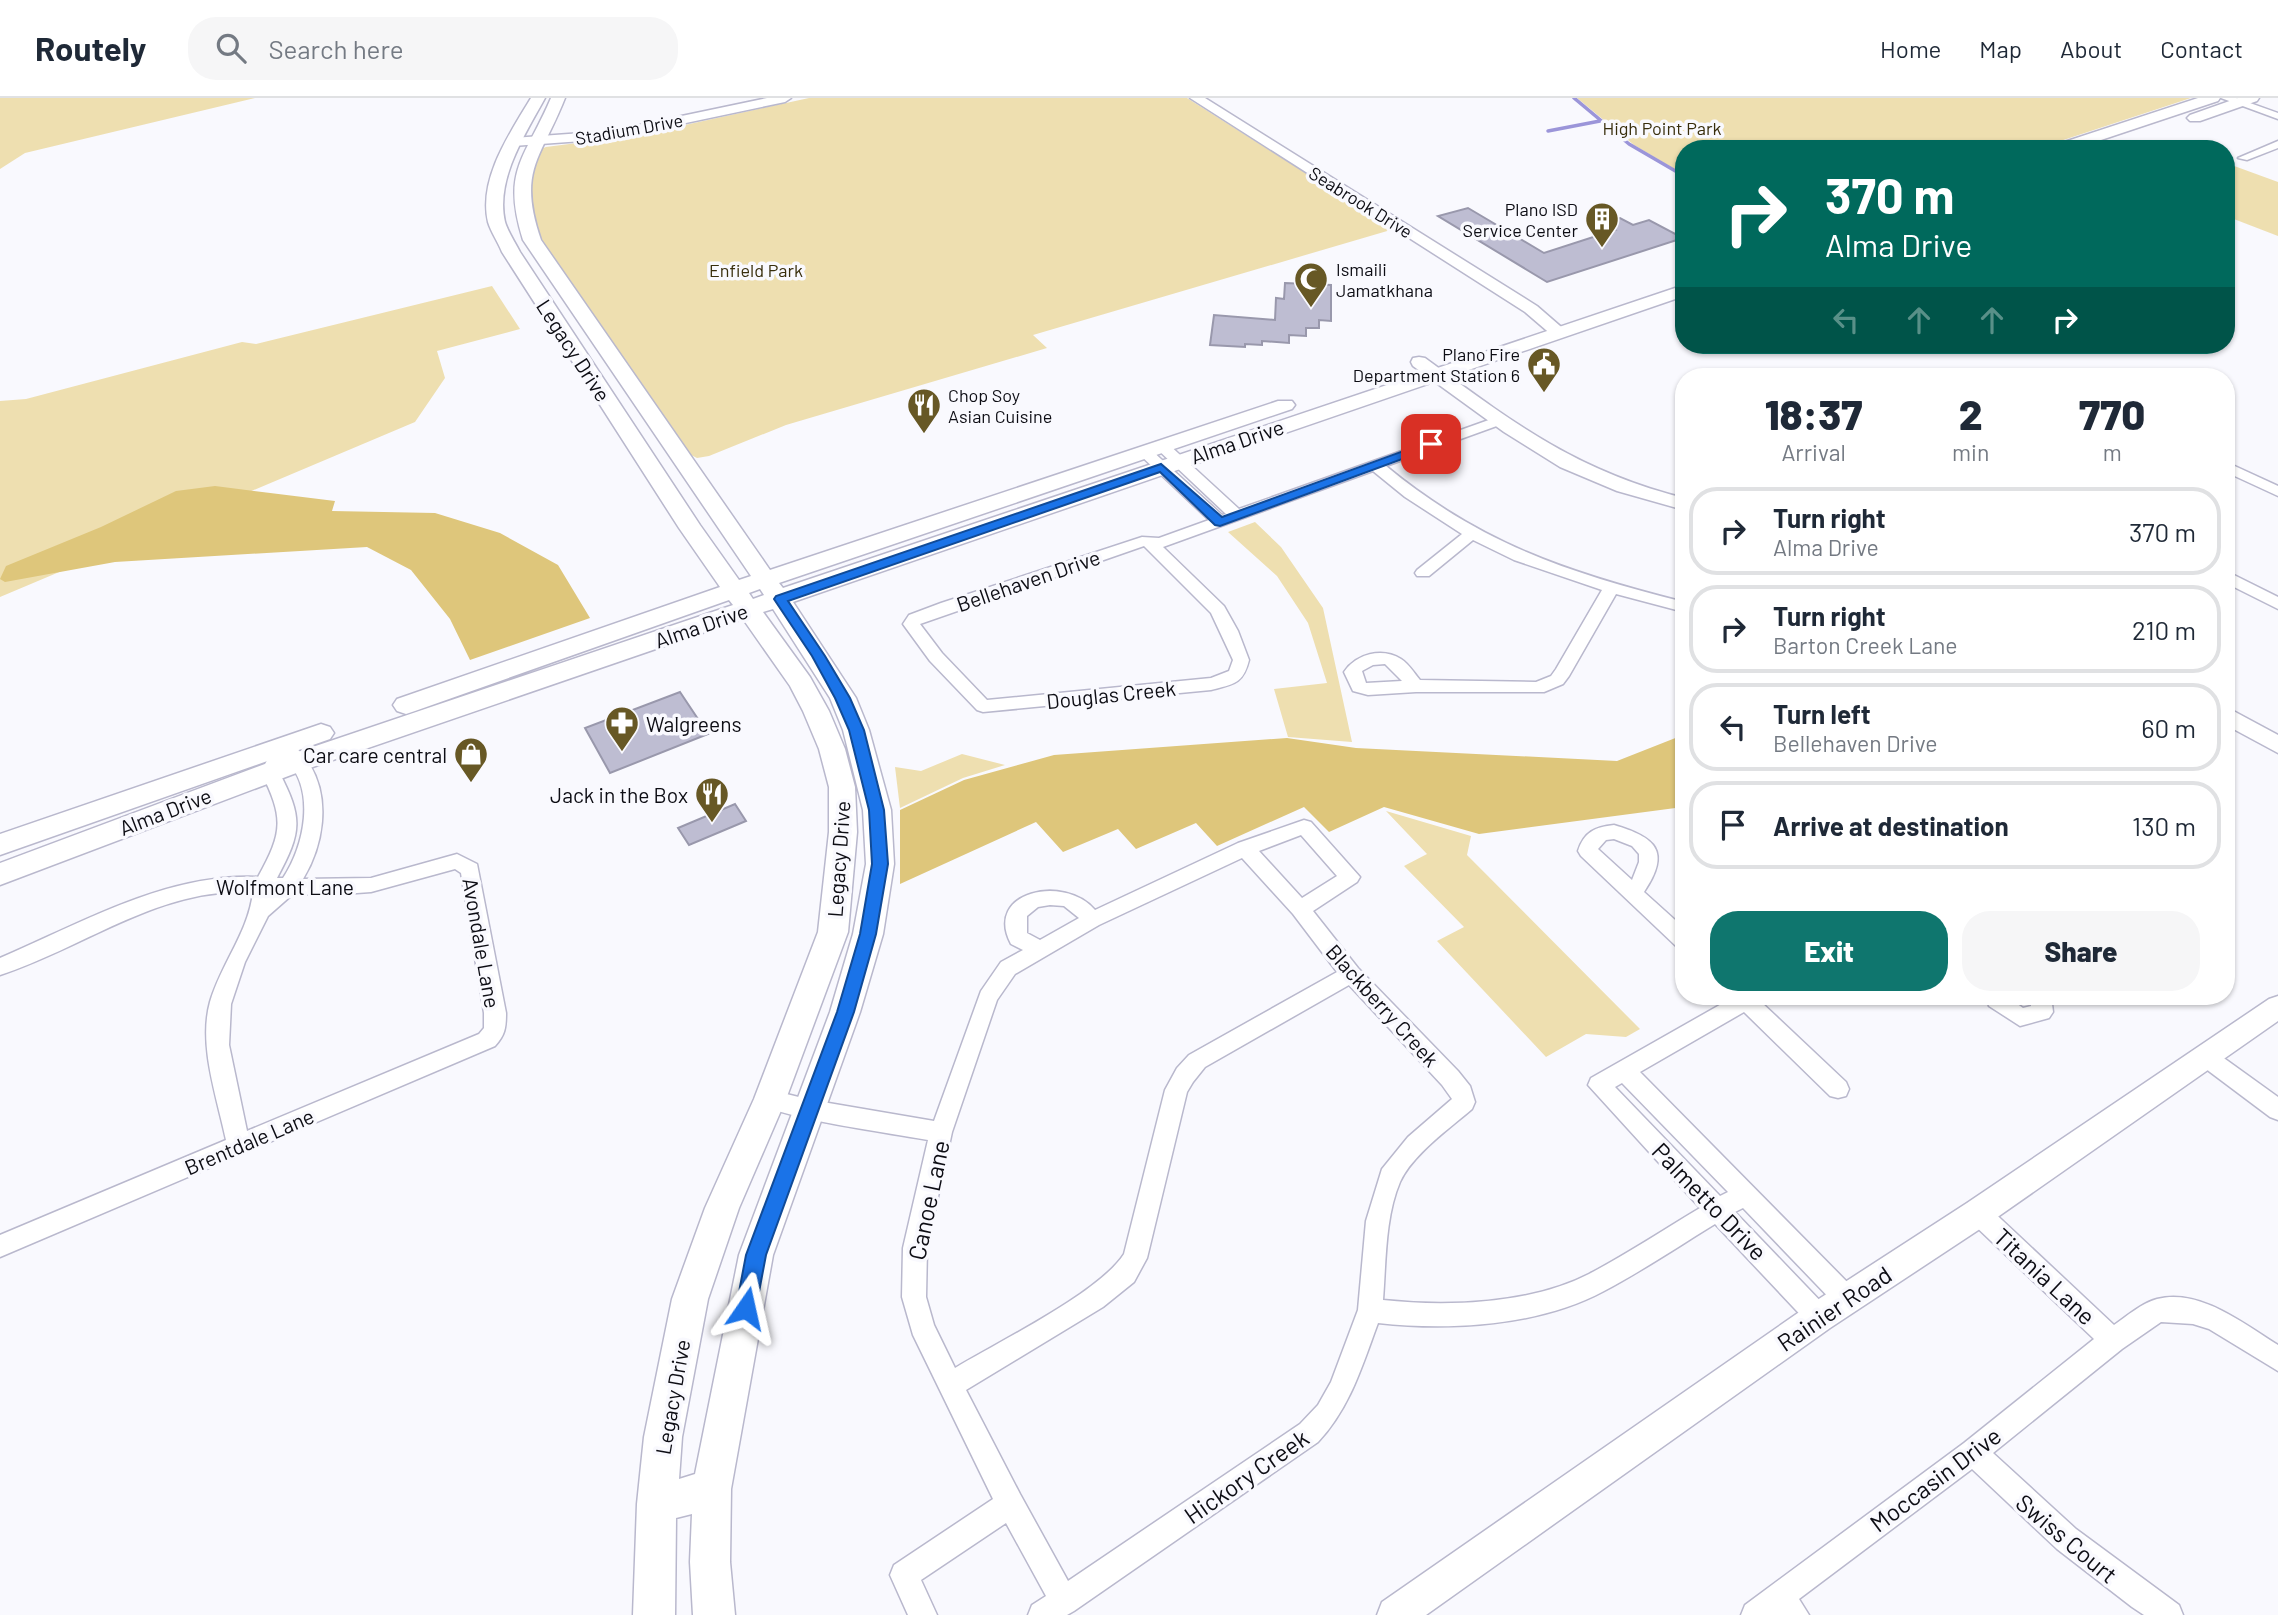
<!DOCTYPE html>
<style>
body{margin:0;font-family:Barlow,sans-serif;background:#f6f6f7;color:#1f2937;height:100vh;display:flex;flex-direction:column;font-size:26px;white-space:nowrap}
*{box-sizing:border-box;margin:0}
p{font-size:23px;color:#747a83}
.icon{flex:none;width:38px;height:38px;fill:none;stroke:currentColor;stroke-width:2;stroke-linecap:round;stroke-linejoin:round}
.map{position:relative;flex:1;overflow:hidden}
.details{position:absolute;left:1675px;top:270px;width:560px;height:637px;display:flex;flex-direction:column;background:#fff;border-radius:28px;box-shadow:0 2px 5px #0004}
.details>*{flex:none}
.banner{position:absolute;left:1675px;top:42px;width:560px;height:214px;border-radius:28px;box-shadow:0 2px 5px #0004;background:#00695c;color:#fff;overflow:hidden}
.pin{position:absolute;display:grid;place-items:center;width:60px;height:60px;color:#fff;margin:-30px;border-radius:14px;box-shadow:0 4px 10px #0006}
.me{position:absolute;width:77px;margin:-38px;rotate:11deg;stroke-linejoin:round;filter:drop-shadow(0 0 5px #0008)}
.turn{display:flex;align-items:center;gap:24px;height:147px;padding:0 35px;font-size:32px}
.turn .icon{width:91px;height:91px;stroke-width:2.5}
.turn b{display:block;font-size:49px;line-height:60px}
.lanes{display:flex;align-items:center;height:66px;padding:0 35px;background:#0003;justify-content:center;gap:35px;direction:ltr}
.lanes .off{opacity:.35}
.eta{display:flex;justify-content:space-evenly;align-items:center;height:119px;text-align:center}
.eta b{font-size:42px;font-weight:800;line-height:49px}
.action{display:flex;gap:14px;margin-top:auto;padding:14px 35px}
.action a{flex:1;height:80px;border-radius:28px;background:#0f766e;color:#fff;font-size:28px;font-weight:800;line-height:80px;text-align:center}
.action a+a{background:#f6f6f7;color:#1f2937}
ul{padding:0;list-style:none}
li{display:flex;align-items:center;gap:21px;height:88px;margin:0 14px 10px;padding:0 21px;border:4px solid #e0e1e3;border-radius:28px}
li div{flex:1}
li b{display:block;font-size:26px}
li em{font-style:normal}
header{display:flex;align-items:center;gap:42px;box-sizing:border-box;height:98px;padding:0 35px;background:#fff;border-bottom:2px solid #e0e1e3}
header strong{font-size:33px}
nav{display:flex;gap:38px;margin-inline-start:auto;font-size:24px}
.search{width:490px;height:63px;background:#f6f6f7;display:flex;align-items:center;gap:18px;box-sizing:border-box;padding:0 24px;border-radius:28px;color:#747a83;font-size:26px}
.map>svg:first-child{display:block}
.green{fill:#eedfb0}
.forest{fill:#dec67b}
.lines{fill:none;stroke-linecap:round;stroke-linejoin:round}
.stream{stroke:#9b95d9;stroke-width:3.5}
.building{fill:#bebdd2;stroke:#9998ac;stroke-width:2}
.minor-casing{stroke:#b9b8cd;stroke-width:3}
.tertiary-casing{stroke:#b9b8cd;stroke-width:3}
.secondary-casing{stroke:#b9b8cd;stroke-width:3}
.minor{fill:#fff;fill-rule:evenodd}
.tertiary{fill:#fff;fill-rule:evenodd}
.secondary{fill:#fff;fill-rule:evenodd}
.route{fill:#1a73e8;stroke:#114b97;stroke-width:2}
.labels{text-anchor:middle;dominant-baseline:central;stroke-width:7;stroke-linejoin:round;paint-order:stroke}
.far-park-label{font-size:18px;fill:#382e0c;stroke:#f9f9fe}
.far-street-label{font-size:18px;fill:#0d0d14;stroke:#f9f9fe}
.far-poi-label{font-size:18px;fill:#0d0d14;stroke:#f9f9fe;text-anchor:end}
.street-label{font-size:21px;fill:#0d0d14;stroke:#f9f9fe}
.poi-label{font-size:21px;fill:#0d0d14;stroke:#f9f9fe;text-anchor:end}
.near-street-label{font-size:24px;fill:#0d0d14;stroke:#f9f9fe}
</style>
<header>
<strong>Routely</strong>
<div class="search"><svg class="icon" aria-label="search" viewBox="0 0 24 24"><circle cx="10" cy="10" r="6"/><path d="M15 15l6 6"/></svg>Search here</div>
<nav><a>Home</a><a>Map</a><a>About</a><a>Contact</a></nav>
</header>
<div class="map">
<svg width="2278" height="1517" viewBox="0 0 2278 1517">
<rect width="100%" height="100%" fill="#f9f9fe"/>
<!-- green -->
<g class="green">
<polygon points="0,0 255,0 25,55 0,71"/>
<path d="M809 0H1187L1394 131 1033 237 1047 250 786 327 709 358 697 360 691 357 541 149C527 107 526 94 538 52L546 49 639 37Z"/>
<polygon points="1577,0 2191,0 2036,51 1684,51 1683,76 1634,47"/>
<polygon points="2226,65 2278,84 2278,138 2226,118"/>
<polygon points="492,188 520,231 437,253 445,280 415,324 0,499 0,303 26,301 242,244 256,246"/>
<polygon points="1255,424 1281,449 1323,510 1352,644 1288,639 1274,591 1327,585 1308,525 1277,478 1228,434"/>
<polygon points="962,656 1005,667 963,680 900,710 895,669 921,673"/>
<polygon points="1386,713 1471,738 1467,757 1640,931 1626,939 1586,936 1546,959 1437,843 1464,829 1404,768 1427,756"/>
</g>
<!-- forest -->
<g class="forest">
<polygon points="215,388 335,403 332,413 435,415 500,435 558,467 590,520 470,562 450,521 411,472 367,449 115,464 5,484 0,481 6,468 101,429 176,393"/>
<polygon points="1683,637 1683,709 1479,736 1384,709 1329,734 1304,709 1217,748 1196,725 1136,751 1118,731 1063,754 1036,724 900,786 900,712 964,682 1054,657 1287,640 1356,650 1617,663"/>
</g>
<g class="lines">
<!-- stream -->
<g class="stream">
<polyline points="1574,0 1629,46 1684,78"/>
<polyline points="1548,33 1600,23"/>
</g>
</g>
<!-- building -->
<g class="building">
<polygon points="1468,110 1544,155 1615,132 1602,125 1620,120 1633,127 1649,122 1683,140 1547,184 1438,118"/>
<polygon points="1285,185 1331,187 1331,223 1319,222 1319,230 1306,230 1306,238 1289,237 1289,245 1262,243 1262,247 1245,246 1245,249 1210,247 1214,217 1275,222 1276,200 1284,201"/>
<polygon points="680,594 708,636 610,675 585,630"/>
<polygon points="735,706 746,723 689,747 678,730"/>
</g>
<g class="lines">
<!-- minor casing -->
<g class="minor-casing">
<g id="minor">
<polygon points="2221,0 2236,0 2278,15 2278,21"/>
<polygon points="2278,43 2278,50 2247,62 2238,60"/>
<path d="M1500 318 1505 319V325L1386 368C1479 445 1568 475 1684 504V514L1616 496 1569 578 1563 586 1544 594H1416L1368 597 1353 593 1344 574C1356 556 1382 549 1401 561 1409 566 1414 575 1420 582L1536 584 1551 578 1556 571 1602 492 1514 462 1473 442 1429 478H1417L1415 475 1417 472 1462 436 1405 399 1373 373 1163 449 1224 508 1238 533 1249 562C1243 586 1234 586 1211 592L983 614 977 612 930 563 903 526 909 517 941 505 1142 439 1159 440 1209 422 1139 356 1137 353 1139 350H1149L1222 417 1226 416 1156 350V344H1166L1239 411ZM1144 448 1211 515 1233 562 1229 573 1211 580 987 602 942 555 920 526ZM1385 566 1402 583 1366 585 1362 573 1373 567Z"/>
<polygon points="2226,364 2278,388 2278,398 2226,374"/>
<polygon points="2226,473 2278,499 2278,511 2226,485"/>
<path d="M282 643C295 646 303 656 310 667 331 702 323 748 303 781L371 780 457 756 477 766 506 915C506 930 505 937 495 948L0 1159V1137L226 1042C217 999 198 947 210 904 221 866 249 833 253 794 159 789 86 849 0 877V860C82 825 166 775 258 779 283 734 284 720 261 674L276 645ZM285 661C317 691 304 749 283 780H277C302 734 303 720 279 674ZM455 771 461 775 484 915V930L479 936 247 1033 229 947 231 906 245 864 268 818 293 796 329 797 371 794Z"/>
<path d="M1304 722 1311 724 1360 779 1357 784 1313 813 1358 870 1458 973 1470 988 1475 1004 1472 1011C1450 1030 1412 1057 1400 1084 1385 1119 1386 1164 1383 1202 1447 1209 1531 1206 1589 1176 1627 1156 1663 1132 1700 1110L1588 987 1591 980 1732 900 1731 898H1763L1761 904 1846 984 1849 991 1846 998 1838 1000 1830 998 1744 914 1640 974 1856 1193 1859 1201 1856 1209 1847 1213 1838 1209 1743 1110 1735 1114 1828 1211 1831 1219 1828 1227 1819 1231 1810 1227 1715 1126C1679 1148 1642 1173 1604 1193 1539 1228 1450 1233 1378 1225 1362 1268 1350 1310 1318 1344L1074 1513 1067 1517H1028L1032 1507 1046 1498 1006 1425 921 1482 937 1517H908L890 1477 894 1467 993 1401 913 1237 902 1199 903 1150 928 1042C873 1032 815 1026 762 1008L759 1001 762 994 770 992 811 1002 934 1023 981 893 1001 864 1023 852 1011 846C983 793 1065 776 1095 812L1238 745ZM1301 737 1337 778 1302 800 1259 753ZM1242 760 1293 816 1337 874 1189 957 1177 970 1165 992 1124 1156C1099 1195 998 1244 955 1270L934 1227 926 1199 927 1150 952 1034 997 902 1015 876 1099 827ZM1050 807 1064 808 1079 820 1040 842 1027 835V818L1038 809ZM1349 887 1442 987 1452 1001 1408 1039 1382 1071 1366 1123 1358 1212 1331 1284 1318 1307 1300 1326 1068 1483 1020 1396 966 1292 1103 1209 1134 1184 1147 1160 1187 994 1193 984 1205 969ZM1622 985 1728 1094 1720 1098 1615 989Z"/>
<path d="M1614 727C1655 739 1672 753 1644 794L1684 830V851L1677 849 1581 758 1578 753C1584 734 1595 729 1614 727ZM1614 741 1632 748 1639 756V764L1632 782 1598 751 1606 742Z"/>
<polygon points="1986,898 2006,898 2023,910 2031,908 2031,898 2051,898 2053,914 2049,920 2020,928 1989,908"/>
<polygon points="2206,950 2214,953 2278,999 2278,1022 2270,1019 2198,965 2195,959 2198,953"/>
<path d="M1978 1104 1986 1107 2114 1227C2127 1218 2142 1205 2157 1201 2200 1190 2244 1226 2278 1247V1273L2209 1231 2193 1226 2161 1224 2122 1251 1993 1355 2076 1431 2179 1507 2183 1517H2144L2132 1509 2057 1451 1972 1371 1799 1501 1809 1517H1741L1745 1507 1964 1345 2094 1241 1970 1123 1966 1115 1970 1107Z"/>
</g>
</g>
<!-- tertiary casing -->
<g class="tertiary-casing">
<g id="tertiary">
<polygon points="767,0 791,0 785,4 610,41 513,48 506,44 513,40 610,33"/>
<polygon points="1190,0 1205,0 1537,208 1567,234 1559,239 1553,238 1525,214"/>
<path d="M1419 259 1425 260C1512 324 1576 373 1684 400V412L1617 393 1560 369 1504 334 1413 268 1411 264 1413 260Z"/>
<polygon points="2226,609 2278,637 2278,655 2226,627"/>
<polygon points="2278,898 2278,923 1989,1125 1830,1230 1426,1517 1377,1517 1382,1504 1808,1208 1967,1105 2269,901"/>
</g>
</g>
<!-- secondary casing -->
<g class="secondary-casing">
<g id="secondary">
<path d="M531 0H545C526 35 495 81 505 124 508 134 515 144 520 154L700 427 739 482 751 478 523 142C501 72 525 61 551 0H565C541 61 517 72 541 142L770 472 1278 303H1292L1295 307 1292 311 779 485 783 490 1684 187V198L793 504 856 600 869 632 891 712 894 766 883 836 860 914 773 1157 731 1391 730 1464 735 1517H693L690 1464 692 1416 676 1420 675 1517H633L637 1406 644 1339 672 1201 705 1110 754 1001 818 834 829 734V689L819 651 803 613 790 588 743 521 307 671 0 787V765L289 657 733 507 729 502 415 613 406 616 397 613 393 607 397 601 720 489 679 430 502 154C498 144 491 134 488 124 478 81 510 35 531 0ZM760 491 764 497 753 501 749 495ZM773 511 830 600 843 632 863 712 866 766 853 836 830 914 739 1157 695 1376 679 1381 682 1339 708 1201 739 1110 786 1001 848 834 857 734 855 689 845 651 829 613 810 579 763 514Z"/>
<polygon points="2198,0 2220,0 2218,3 2074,51 2050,51 2052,48"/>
<polygon points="2238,0 2259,0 2257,3 2200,23 2190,23 2187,20 2190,17"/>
<polygon points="321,626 330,629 334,635 330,641 0,757 0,736"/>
</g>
</g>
<!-- minor -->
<use href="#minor" class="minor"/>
<!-- tertiary -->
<use href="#tertiary" class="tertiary"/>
<!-- secondary -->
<use href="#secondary" class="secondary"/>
</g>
<!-- route -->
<polygon class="route" points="1431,343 1437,346 1435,349 1220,428 1215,427 1160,374 788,503 825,558 850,600 864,632 884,712 888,766 876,836 854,914 766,1157 756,1210 753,1216 746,1219 739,1216 736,1210 746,1157 837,914 860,836 872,766 869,712 849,632 835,600 812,558 774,501 776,498 1161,366 1222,419"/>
<!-- icons -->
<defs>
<g id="building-pin" transform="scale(1.75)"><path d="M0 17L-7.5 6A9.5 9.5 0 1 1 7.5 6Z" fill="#675825" stroke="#f9f9fe"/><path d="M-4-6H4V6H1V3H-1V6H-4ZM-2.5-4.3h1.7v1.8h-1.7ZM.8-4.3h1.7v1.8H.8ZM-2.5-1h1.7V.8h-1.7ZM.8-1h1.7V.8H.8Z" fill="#fff"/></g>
<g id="mosque-pin" transform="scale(1.75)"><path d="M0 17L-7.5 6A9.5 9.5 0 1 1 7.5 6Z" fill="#675825" stroke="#f9f9fe"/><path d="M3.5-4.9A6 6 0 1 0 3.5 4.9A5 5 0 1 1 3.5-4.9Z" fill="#fff"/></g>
<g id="civic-pin" transform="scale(1.75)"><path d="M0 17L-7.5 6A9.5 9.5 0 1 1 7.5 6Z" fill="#675825" stroke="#f9f9fe"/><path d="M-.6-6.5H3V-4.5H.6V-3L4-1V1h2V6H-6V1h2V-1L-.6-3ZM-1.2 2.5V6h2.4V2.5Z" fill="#fff"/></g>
<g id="restaurant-pin" transform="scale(1.75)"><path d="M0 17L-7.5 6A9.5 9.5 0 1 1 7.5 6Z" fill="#675825" stroke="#f9f9fe"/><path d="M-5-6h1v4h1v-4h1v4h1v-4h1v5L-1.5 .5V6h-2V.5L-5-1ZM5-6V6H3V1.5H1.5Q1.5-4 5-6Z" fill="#fff"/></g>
<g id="pharmacy-pin" transform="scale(1.75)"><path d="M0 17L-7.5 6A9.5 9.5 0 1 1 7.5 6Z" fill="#675825" stroke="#f9f9fe"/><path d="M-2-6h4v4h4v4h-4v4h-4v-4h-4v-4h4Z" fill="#fff"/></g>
<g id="shop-pin" transform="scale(1.75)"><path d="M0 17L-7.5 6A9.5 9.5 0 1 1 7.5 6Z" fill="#675825" stroke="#f9f9fe"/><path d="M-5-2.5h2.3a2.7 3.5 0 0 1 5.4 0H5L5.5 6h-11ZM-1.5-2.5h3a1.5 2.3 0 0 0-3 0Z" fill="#fff"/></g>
</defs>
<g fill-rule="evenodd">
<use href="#building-pin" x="1602" y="121"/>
<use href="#mosque-pin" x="1311" y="181"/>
<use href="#civic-pin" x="1544" y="266"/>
<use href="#restaurant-pin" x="924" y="307"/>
<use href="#pharmacy-pin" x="622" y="625"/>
<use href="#shop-pin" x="471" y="656"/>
<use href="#restaurant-pin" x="712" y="696"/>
</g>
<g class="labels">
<!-- far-park labels -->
<g class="far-park-label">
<text x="1662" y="30">High Point Park</text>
<text x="756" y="172">Enfield Park</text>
</g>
<!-- far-street labels -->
<g class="far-street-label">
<text transform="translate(629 31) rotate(-10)">Stadium Drive</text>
<text transform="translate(1361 104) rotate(32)">Seabrook Drive</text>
</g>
<!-- far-poi labels -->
<g class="far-poi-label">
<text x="1578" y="111">Plano ISD<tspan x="1578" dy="21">Service Center</tspan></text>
<text x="1336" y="171" text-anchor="start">Ismaili<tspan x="1336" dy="21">Jamatkhana</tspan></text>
<text x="1520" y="256">Plano Fire<tspan x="1520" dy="21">Department Station 6</tspan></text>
<text x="948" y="297" text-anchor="start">Chop Soy<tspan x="948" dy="21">Asian Cuisine</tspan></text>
</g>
<!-- street labels -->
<g class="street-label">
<text transform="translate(574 252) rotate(57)">Legacy Drive</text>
<text transform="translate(1237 343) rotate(-19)">Alma Drive</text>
<text transform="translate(1028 482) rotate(-19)">Bellehaven Drive</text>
<text transform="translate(701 527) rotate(-19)">Alma Drive</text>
<text transform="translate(1111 596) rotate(-6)">Douglas Creek</text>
<text transform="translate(165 713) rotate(-21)">Alma Drive</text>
<text transform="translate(838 761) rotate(-86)">Legacy Drive</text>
<text x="285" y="788">Wolfmont Lane</text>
<text transform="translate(482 845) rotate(80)">Avondale Lane</text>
<text transform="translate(1383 907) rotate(48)">Blackberry Creek</text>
<text transform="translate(249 1043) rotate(-23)">Brentdale Lane</text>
<text transform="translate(672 1299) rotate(-80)">Legacy Drive</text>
</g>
<!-- poi labels -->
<g class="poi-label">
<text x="646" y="625" text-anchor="start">Walgreens</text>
<text x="447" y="656">Car care central</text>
<text x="688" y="696">Jack in the Box</text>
</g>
<!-- near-street labels -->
<g class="near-street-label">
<text transform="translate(928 1102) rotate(-78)">Canoe Lane</text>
<text transform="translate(1710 1103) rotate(46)">Palmetto Drive</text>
<text transform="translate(2045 1178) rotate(43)">Titania Lane</text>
<text transform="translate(1834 1210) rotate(-34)">Rainier Road</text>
<text transform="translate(1246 1378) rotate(-35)">Hickory Creek</text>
<text transform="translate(1935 1381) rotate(-37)">Moccasin Drive</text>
<text transform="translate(2067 1440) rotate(40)">Swiss Court</text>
</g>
</g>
</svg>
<div class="pin" style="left:1431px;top:346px;background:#d93025"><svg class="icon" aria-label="arrive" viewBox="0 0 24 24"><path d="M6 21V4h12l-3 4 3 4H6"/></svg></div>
<svg class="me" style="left:746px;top:1210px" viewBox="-20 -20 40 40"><path d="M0-17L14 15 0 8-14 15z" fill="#1a73e8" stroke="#fff" stroke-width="4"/></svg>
<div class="banner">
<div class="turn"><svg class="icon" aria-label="right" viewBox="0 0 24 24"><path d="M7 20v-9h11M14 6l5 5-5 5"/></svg><div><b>370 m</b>Alma Drive</div></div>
<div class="lanes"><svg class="icon off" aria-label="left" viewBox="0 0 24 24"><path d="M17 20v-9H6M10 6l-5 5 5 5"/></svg><svg class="icon off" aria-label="ahead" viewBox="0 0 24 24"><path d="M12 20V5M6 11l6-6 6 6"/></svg><svg class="icon off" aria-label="ahead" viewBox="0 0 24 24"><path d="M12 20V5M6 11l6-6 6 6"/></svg><svg class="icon" aria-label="right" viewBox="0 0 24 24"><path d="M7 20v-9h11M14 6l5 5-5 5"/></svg></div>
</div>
<section class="details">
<div class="eta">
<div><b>18:37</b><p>Arrival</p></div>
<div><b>2</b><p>min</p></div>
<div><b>770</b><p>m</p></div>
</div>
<ul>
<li><svg class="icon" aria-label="right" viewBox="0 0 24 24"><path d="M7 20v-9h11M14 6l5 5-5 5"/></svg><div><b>Turn right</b><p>Alma Drive</p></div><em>370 m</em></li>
<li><svg class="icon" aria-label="right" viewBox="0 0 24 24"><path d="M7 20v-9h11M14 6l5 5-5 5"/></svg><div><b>Turn right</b><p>Barton Creek Lane</p></div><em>210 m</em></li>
<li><svg class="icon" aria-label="left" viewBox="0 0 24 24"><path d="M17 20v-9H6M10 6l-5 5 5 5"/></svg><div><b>Turn left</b><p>Bellehaven Drive</p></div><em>60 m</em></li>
<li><svg class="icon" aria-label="arrive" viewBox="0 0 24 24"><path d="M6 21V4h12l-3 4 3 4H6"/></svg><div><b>Arrive at destination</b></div><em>130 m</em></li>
</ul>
<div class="action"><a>Exit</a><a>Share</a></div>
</section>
</div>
